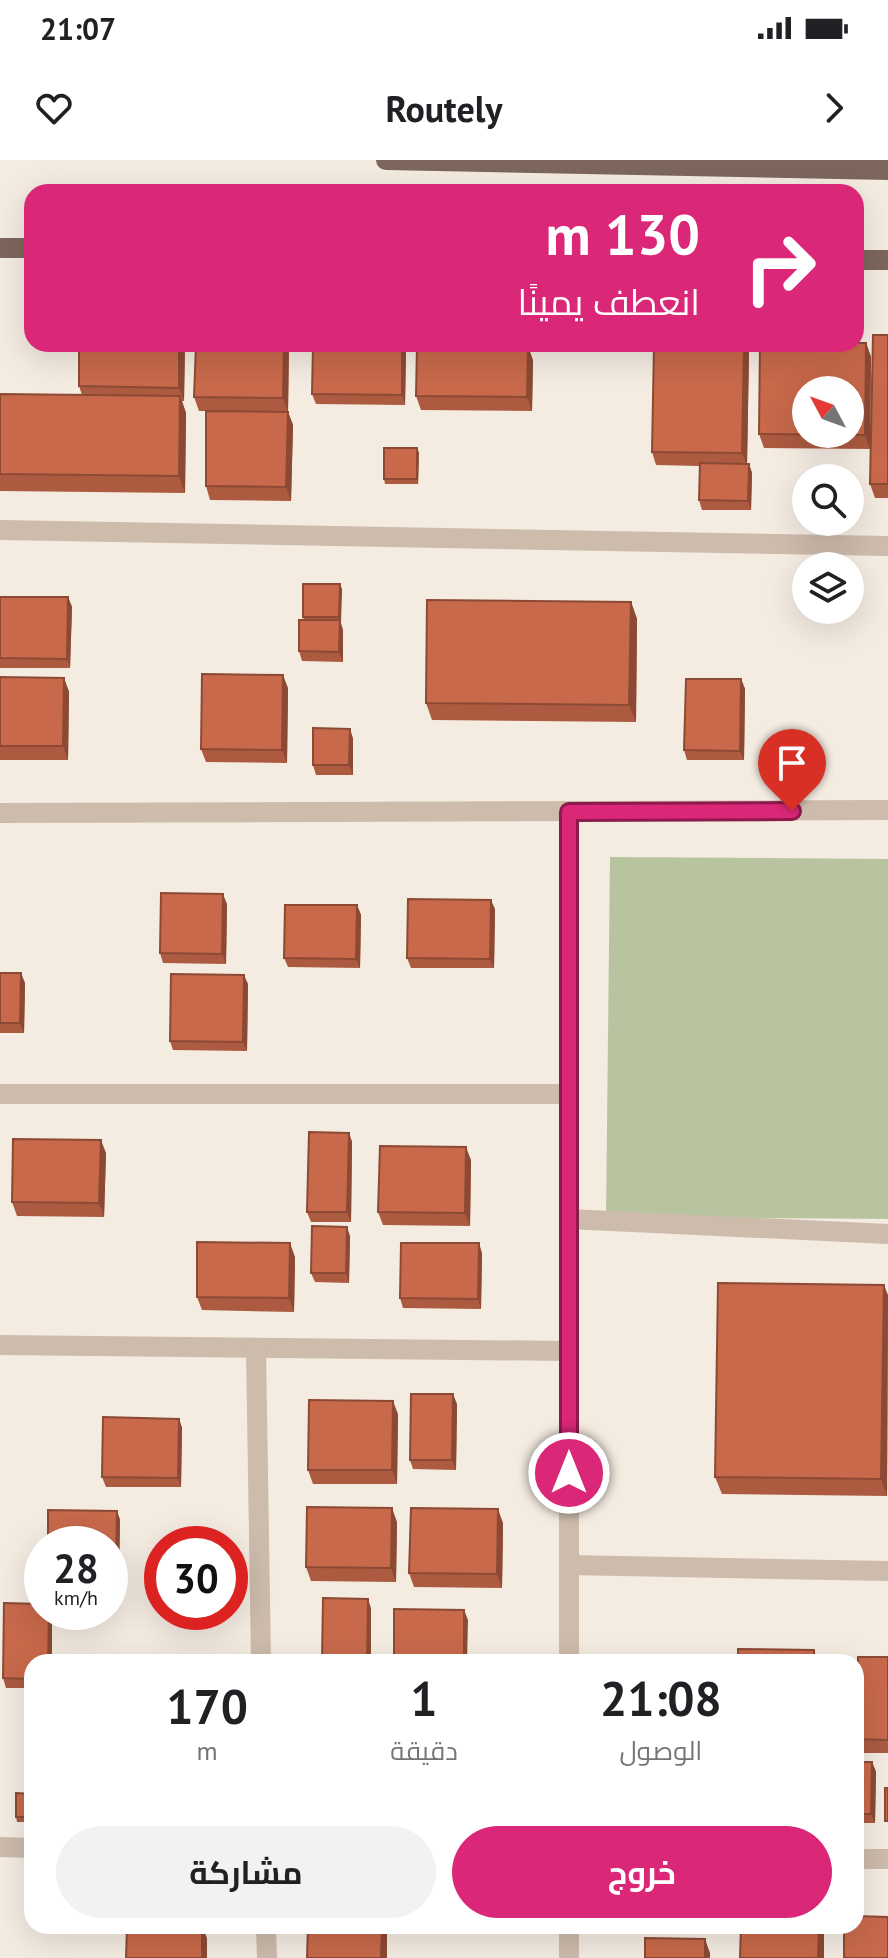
<!DOCTYPE html>
<html lang="ar">
<meta charset="utf-8">
<style>
body{margin:0;font-family:"PT Sans",Cairo,sans-serif;background:#f2f2f2;color:#202124;direction:rtl;height:100vh;display:flex;flex-direction:column;font-size:30px;white-space:nowrap}
*{box-sizing:border-box;margin:0}
p{font-size:26px;color:#757577}
.icon{flex:none;width:44px;height:44px;fill:none;stroke:currentColor;stroke-width:2;stroke-linecap:round;stroke-linejoin:round}
.map{position:relative;flex:1;overflow:hidden;direction:ltr}
.side{position:absolute;left:24px;top:1494px;width:840px;height:280px;display:flex;flex-direction:column;background:#fff;border-radius:24px;box-shadow:0 8px 32px #0002;direction:rtl}
.side>*{flex:none}
.top-card{position:absolute;left:24px;top:24px;width:840px;height:168px;border-radius:24px;box-shadow:0 8px 32px #0002;direction:rtl;background:#db2777;color:#fff;overflow:hidden}
.needle{width:52px;rotate:311deg}
.tools{position:absolute;left:792px;top:216px;display:grid;gap:16px}
.tools a{display:grid;place-items:center;width:72px;height:72px;border-radius:50%;background:#fff;box-shadow:0 8px 32px #0002;font-size:40px}
.speed{position:absolute;left:24px;top:1366px;display:flex;gap:16px;font-size:40px;font-weight:700;text-align:center}
.speed>*{display:grid;place-content:center;width:104px;height:104px;border-radius:50%;background:#fff;box-shadow:0 8px 32px #0002;line-height:1}
.speed small{font-size:20px;font-weight:400}
.speed .limit{border:12px solid #d22;background:#fff;color:#111}
.pin{position:absolute;display:grid;place-items:center;width:68px;height:68px;color:#fff;margin:-82px -34px;border-radius:50% 50% 50% 0;rotate:-45deg;box-shadow:0 0 8px #0007}
.pin .icon{rotate:45deg}
.me{position:absolute;width:88px;margin:-44px;rotate:0deg;stroke-linejoin:round;filter:drop-shadow(0 0 6px #0008)}
.turn{display:flex;align-items:center;gap:28px;height:168px;padding:0 32px;font-size:36px}
.turn .icon{width:104px;height:104px;stroke-width:2.5}
.turn b{display:block;font-size:56px;line-height:68px}
.eta{display:flex;justify-content:space-evenly;align-items:center;height:136px;text-align:center}
.eta b{font-size:48px;font-weight:700;line-height:56px}
.primary-button{display:flex;gap:16px;margin-top:auto;padding:16px 32px}
.primary-button a{flex:1;height:92px;border-radius:48px;background:#db2777;color:#fff;font-size:32px;font-weight:700;line-height:92px;text-align:center}
.primary-button a+a{background:#f2f2f2;color:#202124}
.status{display:flex;justify-content:space-between;align-items:center;height:56px;padding:0 40px;background:#fff;direction:ltr}
.status svg{height:22px;fill:currentColor}
header{display:flex;justify-content:space-between;align-items:center;height:104px;padding:0 32px;background:#fff;font-size:36px;font-weight:700}
.map>svg:first-child{display:block}
.green{fill:#b8c4a0}
.lines{fill:none;stroke-linecap:round;stroke-linejoin:round}
.minor{stroke:#cdbbac;stroke-width:20}
.major{stroke:#7d675c;stroke-width:20}
.wall{fill:#ac5a40}
.shaded-wall{fill:#8c4a34}
.building{fill:#c8694b;stroke:#8c4a34;stroke-width:2;fill-rule:evenodd}
.route-casing{stroke:#8e194d;stroke-width:20}
.route{stroke:#db2777;stroke-width:14}
</style>
<div class="status"><b>21:07</b><svg viewBox="0 0 49 12"><path d="M0 12V9h3v3zM5 12V6h3v6zM10 12V3h3v9zM15 12V0h3v12zM26 1h20v11H26zM47 4h2v5h-2z"/></svg></div>
<header><svg class="icon" aria-label="forward" viewBox="0 0 24 24"><path d="M9 5l7 7-7 7"/></svg>Routely<svg class="icon" aria-label="heart" viewBox="0 0 24 24"><path d="M12 20l-8-8c-3-5 5-10 8-4 3-6 11-1 8 4z"/></svg></header>
<div class="map">
<svg width="888" height="1798" viewBox="0 0 888 1798">
<rect width="100%" height="100%" fill="#f4ebe1"/>
<!-- green -->
<polygon class="green" points="610,697 888,699 888,1059 606,1057"/>
<g class="lines">
<!-- minor -->
<g class="minor">
<polyline points="0,370 888,386"/>
<polyline points="0,653 888,650"/>
<polyline points="0,934 569,934"/>
<polyline points="569,1059 888,1074"/>
<polyline points="0,1185 569,1191"/>
<polyline points="256,1188 261,1502"/>
<polyline points="569,1405 888,1411"/>
<polyline points="569,1502 569,652"/>
<polyline points="0,1687 32,1688"/>
<polyline points="856,1699 888,1699"/>
<polyline points="266,1766 267,1798"/>
<polyline points="569,1798 569,1766"/>
</g>
<!-- major -->
<g class="major">
<polyline points="386,0 888,10"/>
<polyline points="0,88 32,88"/>
<polyline points="856,100 888,100"/>
</g>
</g>
<!-- wall -->
<g class="wall">
<polygon points="888,175 888,338 875,338 870,324"/>
<polygon points="866,183 871,197 870,289 764,288 759,274"/>
<polygon points="79,184 185,184 184,241 182,241 186,253 185,333 0,331 0,234 82,235 79,226"/>
<polygon points="196,184 289,184 288,252 293,265 291,341 210,340 206,326 206,251 199,251 194,237"/>
<polygon points="313,184 404,184 406,190 405,245 316,244 312,234"/>
<polygon points="749,192 747,304 749,304 752,313 751,350 702,350 699,340 700,306 656,305 652,292"/>
<polygon points="533,200 532,251 421,250 416,236"/>
<polygon points="417,288 419,293 418,324 385,324 384,319"/>
<polygon points="342,429 340,462 343,470 343,502 302,501 299,491 304,460 303,457"/>
<polygon points="0,437 68,437 72,447 70,508 0,508"/>
<polygon points="631,442 637,459 636,562 432,560 426,543"/>
<polygon points="0,517 64,518 69,532 68,600 0,600"/>
<polygon points="741,519 745,529 744,600 687,600 684,590"/>
<polygon points="288,528 287,603 206,602 201,589"/>
<polygon points="350,569 353,579 353,615 316,615 313,605"/>
<polygon points="227,744 226,804 163,803 160,793"/>
<polygon points="357,745 361,755 360,808 288,807 284,798"/>
<polygon points="495,749 494,808 411,808 407,798"/>
<polygon points="0,813 25,823 24,873 0,873"/>
<polygon points="248,824 247,891 173,890 170,881"/>
<polygon points="349,973 352,982 351,1062 311,1062 307,1052"/>
<polygon points="106,993 104,1057 17,1056 12,1042"/>
<polygon points="471,1000 470,1066 383,1065 378,1052"/>
<polygon points="350,1076 349,1123 315,1122 311,1113"/>
<polygon points="482,1093 481,1149 403,1148 400,1138"/>
<polygon points="295,1097 294,1152 202,1150 197,1137"/>
<polygon points="888,1135 887,1336 722,1334 715,1317"/>
<polygon points="457,1244 456,1310 413,1309 410,1300"/>
<polygon points="398,1254 397,1324 313,1324 308,1310"/>
<polygon points="179,1259 182,1268 181,1327 106,1327 102,1317"/>
<polygon points="117,1351 120,1360 119,1414 110,1414 110,1384"/>
<polygon points="397,1362 396,1422 311,1421 306,1407"/>
<polygon points="503,1363 502,1428 414,1427 409,1413"/>
<polygon points="52,1454 52,1502 32,1502 32,1528 6,1528 3,1518"/>
<polygon points="888,1497 888,1593 862,1593 857,1579"/>
<polygon points="856,1602 872,1602 876,1612 875,1663 856,1663"/>
<polygon points="32,1634 32,1662 17,1662 16,1657"/>
</g>
<!-- shaded-wall -->
<g class="shaded-wall">
<polygon points="866,183 871,197 870,289 865,275"/>
<polygon points="179,184 185,184 184,241 179,228"/>
<polygon points="284,184 289,184 288,252 283,238"/>
<polygon points="402,184 404,184 406,190 405,245 402,235"/>
<polygon points="744,184 746,184 749,192 747,306 742,293"/>
<polygon points="528,186 533,200 532,251 527,237"/>
<polygon points="180,236 186,253 185,333 179,316"/>
<polygon points="288,252 293,265 291,341 286,327"/>
<polygon points="417,288 419,293 418,324 417,319"/>
<polygon points="749,304 752,313 751,350 748,341"/>
<polygon points="340,424 342,429 341,462 339,457"/>
<polygon points="68,437 72,447 70,508 67,499"/>
<polygon points="631,442 637,459 636,562 629,545"/>
<polygon points="340,460 343,470 343,502 339,492"/>
<polygon points="283,515 288,528 287,603 282,590"/>
<polygon points="64,518 69,532 68,600 63,586"/>
<polygon points="741,519 745,529 744,600 740,591"/>
<polygon points="350,569 353,579 353,615 349,605"/>
<polygon points="223,734 227,744 226,804 222,794"/>
<polygon points="491,740 495,749 494,808 490,799"/>
<polygon points="357,745 361,755 360,808 356,799"/>
<polygon points="21,813 25,823 24,873 20,863"/>
<polygon points="244,815 248,824 247,891 243,882"/>
<polygon points="349,973 352,982 351,1062 347,1052"/>
<polygon points="101,980 106,993 104,1057 99,1043"/>
<polygon points="466,987 471,1000 470,1066 465,1053"/>
<polygon points="347,1067 350,1076 349,1123 346,1113"/>
<polygon points="290,1083 295,1097 294,1152 289,1138"/>
<polygon points="479,1083 482,1093 481,1149 478,1139"/>
<polygon points="884,1125 888,1135 887,1336 881,1319"/>
<polygon points="453,1234 457,1244 456,1310 452,1300"/>
<polygon points="393,1241 398,1254 397,1324 392,1310"/>
<polygon points="179,1259 182,1268 181,1327 178,1318"/>
<polygon points="392,1348 397,1362 396,1422 391,1408"/>
<polygon points="498,1349 503,1363 502,1428 497,1414"/>
<polygon points="117,1351 120,1360 119,1414 116,1405"/>
<polygon points="368,1439 371,1448 371,1502 367,1502"/>
<polygon points="464,1450 468,1460 467,1502 464,1502"/>
<polygon points="49,1452 52,1452 52,1502 48,1502"/>
<polygon points="814,1490 817,1499 817,1502 814,1502"/>
<polygon points="872,1602 876,1612 875,1663 871,1654"/>
<polygon points="202,1766 207,1778 207,1798 202,1798"/>
<polygon points="382,1766 386,1766 387,1770 387,1798 381,1798"/>
<polygon points="819,1766 823,1766 824,1768 824,1798 818,1798"/>
<polygon points="705,1779 710,1793 710,1798 705,1798"/>
</g>
<!-- building -->
<g class="building">
<polygon points="873,175 888,175 888,324 870,324"/>
<path d="M856 183H866L865 275 759 274 760 184ZM806 230H850V274H806Z"/>
<polygon points="79,184 179,184 179,228 79,226"/>
<polygon points="196,184 284,184 283,238 194,237"/>
<polygon points="313,184 402,184 402,235 312,234"/>
<polygon points="654,184 744,184 742,293 652,292"/>
<polygon points="417,185 528,186 527,237 416,236"/>
<polygon points="0,234 180,236 179,316 0,314"/>
<polygon points="206,251 288,252 286,327 206,326"/>
<rect x="384" y="288" width="33" height="31"/>
<polygon points="700,303 749,304 748,341 699,340"/>
<polygon points="303,424 340,424 339,457 303,457"/>
<polygon points="0,437 68,437 67,499 0,498"/>
<polygon points="427,440 631,442 629,545 426,543"/>
<polygon points="299,460 340,460 339,492 299,491"/>
<polygon points="202,514 283,515 282,590 201,589"/>
<polygon points="0,517 64,518 63,586 0,586"/>
<polygon points="686,519 741,519 740,591 684,590"/>
<polygon points="313,568 350,569 349,605 313,605"/>
<polygon points="161,733 223,734 222,794 160,793"/>
<polygon points="408,739 491,740 490,799 407,798"/>
<polygon points="285,745 357,745 356,799 284,798"/>
<polygon points="0,813 21,813 20,863 0,863"/>
<polygon points="171,814 244,815 243,882 170,881"/>
<polygon points="309,972 349,973 347,1052 307,1052"/>
<polygon points="13,979 101,980 99,1043 12,1042"/>
<polygon points="380,986 466,987 465,1053 378,1052"/>
<polygon points="312,1066 347,1067 346,1113 311,1113"/>
<polygon points="197,1082 290,1083 289,1138 197,1137"/>
<polygon points="401,1083 479,1083 478,1139 400,1138"/>
<polygon points="718,1123 884,1125 881,1319 715,1317"/>
<polygon points="411,1234 453,1234 452,1300 410,1300"/>
<polygon points="309,1240 393,1241 392,1310 308,1310"/>
<polygon points="103,1257 179,1259 178,1318 102,1317"/>
<polygon points="307,1347 392,1348 391,1408 306,1407"/>
<polygon points="411,1348 498,1349 497,1414 409,1413"/>
<polygon points="48,1350 117,1351 116,1405 110,1405 110,1384 48,1384"/>
<polygon points="323,1438 368,1439 367,1502 322,1502"/>
<polygon points="4,1443 42,1444 42,1452 49,1452 48,1502 32,1502 32,1519 3,1518"/>
<polygon points="394,1449 464,1450 464,1502 394,1502"/>
<polygon points="738,1489 814,1490 814,1502 738,1502"/>
<polygon points="858,1497 888,1497 888,1580 857,1579"/>
<polygon points="856,1602 872,1602 871,1654 856,1654"/>
<rect x="885" y="1628" width="3" height="33"/>
<polygon points="16,1633 32,1634 32,1657 16,1657"/>
<polygon points="856,1756 888,1757 888,1798 844,1798 844,1766 856,1766"/>
<polygon points="127,1766 202,1766 202,1798 126,1798"/>
<polygon points="308,1766 382,1766 381,1798 307,1798"/>
<polygon points="741,1766 819,1766 818,1798 740,1798"/>
<polygon points="645,1778 705,1779 705,1798 645,1798"/>
</g>
<g class="lines">
<!-- route casing -->
<g class="route-casing">
<polyline id="route" points="569,1313 569,652 792,651"/>
</g>
<!-- route -->
<use href="#route" class="route"/>
</g>
</svg>
<div class="tools">
<a><svg class="needle" viewBox="-14 -14 28 28"><path d="M0-13l5 13h-10z" fill="#e53935"/><path d="M0 13l5-13h-10z" fill="#757577"/></svg></a>
<a><svg class="icon" aria-label="search" viewBox="0 0 24 24"><circle cx="10" cy="10" r="6"/><path d="M15 15l6 6"/></svg></a>
<a><svg class="icon" aria-label="layers" viewBox="0 0 24 24"><path d="M12 4l9 5-9 5-9-5zM3 14l9 5 9-5"/></svg></a>
</div>
<div class="speed"><div>28<small>km/h</small></div><div class="limit">30</div></div>
<div class="pin" style="left:792px;top:651px;background:#d93025"><svg class="icon" aria-label="arrive" viewBox="0 0 24 24"><path d="M6 21V4h12l-3 4 3 4H6"/></svg></div>
<svg class="me" style="left:569px;top:1313px" viewBox="-20 -20 40 40"><circle r="17" fill="#db2777" stroke="#fff" stroke-width="3"/><path d="M0-11L8 9 0 5-8 9z" fill="#fff"/></svg>
<div class="top-card">
<div class="turn"><svg class="icon" aria-label="right" viewBox="0 0 24 24"><path d="M7 20v-9h11M14 6l5 5-5 5"/></svg><div><b>130 m</b>انعطف يمينًا</div></div>
</div>
<section class="side">
<div class="eta">
<div><b>21:08</b><p>الوصول</p></div>
<div><b>1</b><p>دقيقة</p></div>
<div><b>170</b><p>m</p></div>
</div>
<div class="primary-button"><a>خروج</a><a>مشاركة</a></div>
</section>
</div>
